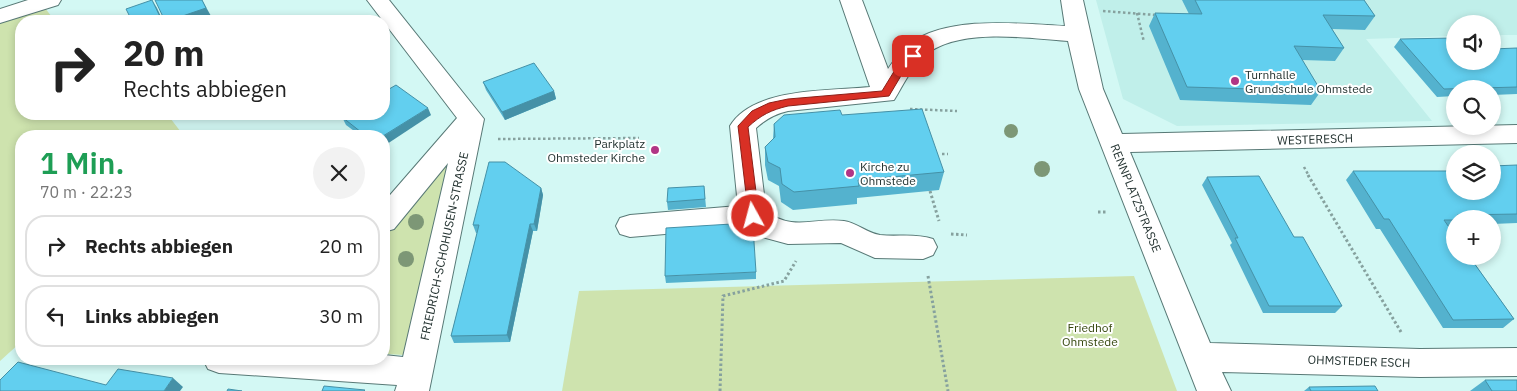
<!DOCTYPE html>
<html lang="de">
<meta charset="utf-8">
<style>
body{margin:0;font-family:"IBM Plex Sans",sans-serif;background:#f2f2f2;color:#222;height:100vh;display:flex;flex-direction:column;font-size:19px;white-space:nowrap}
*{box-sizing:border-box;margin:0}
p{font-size:16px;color:#767676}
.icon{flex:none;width:28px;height:28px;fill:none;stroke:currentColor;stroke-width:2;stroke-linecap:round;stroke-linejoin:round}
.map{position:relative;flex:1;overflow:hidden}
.details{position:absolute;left:15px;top:130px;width:375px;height:235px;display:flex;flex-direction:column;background:#fff;border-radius:20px;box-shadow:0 2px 8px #0003}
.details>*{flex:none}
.banner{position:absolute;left:15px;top:15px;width:375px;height:105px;border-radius:20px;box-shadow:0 2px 8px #0003;background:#fff;color:#222;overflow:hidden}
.buttons{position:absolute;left:1446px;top:15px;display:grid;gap:10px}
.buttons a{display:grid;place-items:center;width:55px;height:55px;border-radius:50%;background:#fff;box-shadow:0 2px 8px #0003;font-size:25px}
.pin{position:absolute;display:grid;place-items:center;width:42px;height:42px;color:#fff;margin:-21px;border-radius:10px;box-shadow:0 2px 8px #0006}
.me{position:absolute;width:55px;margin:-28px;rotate:353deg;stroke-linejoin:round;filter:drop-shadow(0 0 4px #0008)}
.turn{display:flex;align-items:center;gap:18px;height:105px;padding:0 25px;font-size:22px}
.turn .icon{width:65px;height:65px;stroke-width:2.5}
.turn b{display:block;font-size:35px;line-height:42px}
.round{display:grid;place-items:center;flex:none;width:52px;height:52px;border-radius:26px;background:#f2f2f2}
.overview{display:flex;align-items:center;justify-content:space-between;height:85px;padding:0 25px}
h1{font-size:30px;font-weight:600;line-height:38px;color:#1e9e55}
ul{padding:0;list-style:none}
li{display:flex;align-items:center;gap:15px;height:62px;margin:0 10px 8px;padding:0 15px;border:2px solid #e0e0e0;border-radius:20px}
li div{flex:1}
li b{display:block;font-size:19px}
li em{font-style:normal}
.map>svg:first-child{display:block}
.built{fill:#c0efea}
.green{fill:#cee3ae}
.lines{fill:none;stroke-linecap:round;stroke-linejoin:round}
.minor-casing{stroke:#587976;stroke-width:2}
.path-far1{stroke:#86a19e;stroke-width:2.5;stroke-dasharray:2.5 2.5;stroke-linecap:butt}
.path{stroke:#86a19e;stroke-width:3;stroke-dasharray:2.5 2.5;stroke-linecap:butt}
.minor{fill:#fff;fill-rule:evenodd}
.tree{fill:#7d9776}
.wall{fill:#54b2ce}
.shaded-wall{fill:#4591a7}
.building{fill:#62cfef;stroke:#4591a7}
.route{fill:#d93025;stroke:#8d1f18}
.poi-dot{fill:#b13585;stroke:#fff;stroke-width:2}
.labels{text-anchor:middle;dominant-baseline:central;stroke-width:4;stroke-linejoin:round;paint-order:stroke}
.poi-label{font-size:12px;fill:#243331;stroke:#fff;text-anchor:start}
.street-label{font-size:12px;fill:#243331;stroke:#fff}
.park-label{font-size:12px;fill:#36480f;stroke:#fff}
</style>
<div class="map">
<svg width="1517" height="391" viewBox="0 0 1517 391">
<rect width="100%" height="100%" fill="#d3f8f4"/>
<!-- built -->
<polygon class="built" points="1096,0 1517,0 1517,35 1493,35 1492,24 1455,24 1455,36 1366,39 1432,121 1177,126 1123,99"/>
<!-- green -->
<g class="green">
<polygon points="45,8 55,21 21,21 21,114 167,114 184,136 21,136 21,342 0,361 0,23"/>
<polygon points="450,159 405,355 384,354 384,238"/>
<polygon points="1134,276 1177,391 562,391 579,291"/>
</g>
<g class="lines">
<!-- minor casing -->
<g class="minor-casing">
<g id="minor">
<polygon points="28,0 61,0 58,5 0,23 0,9"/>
<polygon points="367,0 389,0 484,119 429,391 395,391 397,385 219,373 208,369 203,359 384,359 384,355 403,357 448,163 394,229 384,232 384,202 457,118"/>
<path d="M840 0H862L888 69C894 60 901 50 911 43 949 15 1021 24 1065 26L1061 0H1083L1103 89 1122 134 1517 125V143L1130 152 1210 343 1420 349 1517 348V376L1420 377 1222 372 1231 391H1197L1079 89 1068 41C1027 38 962 28 928 53 912 65 904 84 894 100L788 111C775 114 766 119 756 128L766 211C793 232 815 217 844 221 857 223 867 233 880 235 898 237 916 233 933 239L937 247 933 255 923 259 875 258 841 243 788 244 758 236 747 227 630 237 620 234 616 226 620 218 630 215 738 206 730 126C753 87 830 91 870 87Z"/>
</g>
</g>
<!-- path-far1 -->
<g class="path-far1">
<polyline points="1103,11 1156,15"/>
<polyline points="1137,13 1144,42"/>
<polyline points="910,109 957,111"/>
<polyline points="498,139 639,138"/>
<polyline points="942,154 948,154"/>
<polyline points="1304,167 1309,176"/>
</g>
<!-- path -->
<g class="path">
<polyline points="1308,175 1401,332"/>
<polyline points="930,191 939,221"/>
<polyline points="1098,212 1108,212"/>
<polyline points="951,234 967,235"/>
<polyline points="928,276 948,391"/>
<polyline points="720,391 723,296 784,281 796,261"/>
</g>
<!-- minor -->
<use href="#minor" class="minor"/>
</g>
<!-- trees -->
<g class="tree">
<circle cx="1011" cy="131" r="7"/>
<circle cx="1042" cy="169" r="8"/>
<circle cx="416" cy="222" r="8"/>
<circle cx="406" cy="259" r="8"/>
</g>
<!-- wall -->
<g class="wall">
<polygon points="1182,0 1364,0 1375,16 1365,30 1332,29 1344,48 1335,61 1302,60 1321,91 1311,105 1180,100 1149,26 1155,13 1189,14"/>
<polygon points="1400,39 1455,61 1517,48 1517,94 1492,95 1492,89 1455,89 1455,96 1437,97 1394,47"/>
<polygon points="483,82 554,91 556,99 505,120 486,90"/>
<polygon points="431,115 384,136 361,136 346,125 342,117"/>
<polygon points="842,115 944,172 939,190 857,198 857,204 793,210 781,202 779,186 768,180 765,165 765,147 773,139 774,124"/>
<polygon points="1517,165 1517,223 1492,224 1492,219 1455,219 1455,226 1452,229 1450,229 1514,319 1503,328 1443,328 1380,229 1376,229 1346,180 1353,171 1455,191"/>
<polygon points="1207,177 1294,237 1342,306 1335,313 1263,313 1230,245 1232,243 1202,185"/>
<polygon points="704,186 706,207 668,210 667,202"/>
<polygon points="541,188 543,195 537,231 533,231 510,342 454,343 451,336 477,233 476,233 473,225"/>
<polygon points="756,272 756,279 666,283 665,276"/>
<polygon points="1485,380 1517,391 1470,391"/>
<polygon points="1309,387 1378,391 1304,391"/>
</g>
<!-- shaded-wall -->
<g class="shaded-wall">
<polygon points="152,0 157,8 163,21 162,21"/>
<polygon points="202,0 211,16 195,21 168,21"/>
<polygon points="554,91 556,99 505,120 502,112"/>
<polygon points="428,108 431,115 384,146 384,136"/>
<polygon points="541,188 543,195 537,231 534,224"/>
<polygon points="530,224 533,231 510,342 507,335"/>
<polygon points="173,378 183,387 180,391 164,391"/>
</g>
<!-- building -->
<g class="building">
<polygon points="152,0 162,21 132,21 126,9"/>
<polygon points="155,0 202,0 206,8 168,21 165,21"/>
<polygon points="1195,0 1364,0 1375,16 1323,15 1344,48 1294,46 1321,91 1187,87 1155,13 1202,14"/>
<polygon points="1455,38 1455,61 1492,61 1492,49 1517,48 1517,87 1444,89 1400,39"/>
<polygon points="534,63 554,91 502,112 483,82"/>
<polygon points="396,85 428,108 383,136 366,136 342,117 349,114 384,114 384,92"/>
<polygon points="922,109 944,172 858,180 859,186 794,192 782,184 780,168 768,162 765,147 775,137 774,124 784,115 840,110 842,115"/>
<polygon points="489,162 505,162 541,188 534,224 530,224 507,335 451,336 479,225 473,225"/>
<polygon points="1517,165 1517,214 1457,215 1460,219 1455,219 1455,220 1444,220 1455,236 1455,256 1469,256 1514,319 1453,320 1389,219 1384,219 1353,171 1455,171 1455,191 1492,191 1492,166"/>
<polygon points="1259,176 1294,237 1303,237 1342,306 1269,306 1235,238 1238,238 1207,177"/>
<polygon points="704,186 705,199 667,202 668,188"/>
<polygon points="748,223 753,227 756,272 665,276 666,228"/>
<polygon points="18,362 106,385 118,369 173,378 164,391 0,391 0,380"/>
<polygon points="1485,380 1517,380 1517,391 1492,391"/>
<polygon points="324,386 365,390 364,391 322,391"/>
<polygon points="1375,386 1378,391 1311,391 1309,387"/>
<polygon points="228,389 242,391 227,391"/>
</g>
<!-- route -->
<path class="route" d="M913 52 918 56 905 69 889 96 788 106C771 110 761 115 748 127L759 216 757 219H749L738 126 752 111 769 103 788 99 882 91 898 65Z"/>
<!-- markers -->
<g class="poi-dot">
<circle cx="1235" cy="81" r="5"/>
<circle cx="655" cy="150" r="5"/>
<circle cx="850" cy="173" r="5"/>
</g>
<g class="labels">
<!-- poi labels -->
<g class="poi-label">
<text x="1245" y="74">Turnhalle<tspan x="1245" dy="14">Grundschule Ohmstede</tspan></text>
<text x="645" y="143" text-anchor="end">Parkplatz<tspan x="645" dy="14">Ohmsteder Kirche</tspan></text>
<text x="860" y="166">Kirche zu<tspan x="860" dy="14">Ohmstede</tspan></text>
</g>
<!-- street labels -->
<g class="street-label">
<text transform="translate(1315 139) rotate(-2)">WESTERESCH</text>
<text transform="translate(1136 198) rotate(68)">RENNPLATZSTRASSE</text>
<text transform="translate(444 246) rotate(-78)">FRIEDRICH-SCHOHUSEN-STRASSE</text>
<text transform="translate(1359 361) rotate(2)">OHMSTEDER ESCH</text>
</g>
<!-- park labels -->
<g class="park-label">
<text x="1090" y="327">Friedhof<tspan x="1090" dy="14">Ohmstede</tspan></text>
</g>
</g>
</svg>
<div class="buttons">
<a><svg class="icon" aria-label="sound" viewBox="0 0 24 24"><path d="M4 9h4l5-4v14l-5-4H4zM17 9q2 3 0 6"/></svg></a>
<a><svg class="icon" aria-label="search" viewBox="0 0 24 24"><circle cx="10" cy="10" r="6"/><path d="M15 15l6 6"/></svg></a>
<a><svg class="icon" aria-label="layers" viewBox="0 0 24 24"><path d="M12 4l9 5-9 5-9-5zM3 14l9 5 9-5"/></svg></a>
<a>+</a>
</div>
<div class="pin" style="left:913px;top:56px;background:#d93025"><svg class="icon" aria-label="arrive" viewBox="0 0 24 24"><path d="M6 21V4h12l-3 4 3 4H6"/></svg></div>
<svg class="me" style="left:753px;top:216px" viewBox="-20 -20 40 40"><circle r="17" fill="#d93025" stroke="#fff" stroke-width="3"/><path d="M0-11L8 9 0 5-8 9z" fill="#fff"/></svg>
<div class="banner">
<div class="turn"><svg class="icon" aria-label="right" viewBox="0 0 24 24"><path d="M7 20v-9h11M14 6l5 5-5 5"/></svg><div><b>20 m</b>Rechts abbiegen</div></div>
</div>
<section class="details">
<div class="overview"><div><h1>1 Min.</h1><p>70 m · 22:23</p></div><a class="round"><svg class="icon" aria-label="close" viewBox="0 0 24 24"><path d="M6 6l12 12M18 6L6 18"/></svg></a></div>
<ul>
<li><svg class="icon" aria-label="right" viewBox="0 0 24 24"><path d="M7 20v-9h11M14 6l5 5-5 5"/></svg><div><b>Rechts abbiegen</b></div><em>20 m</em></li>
<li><svg class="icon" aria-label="left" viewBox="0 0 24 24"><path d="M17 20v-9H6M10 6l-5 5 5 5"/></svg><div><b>Links abbiegen</b></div><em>30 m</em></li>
</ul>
</section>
</div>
